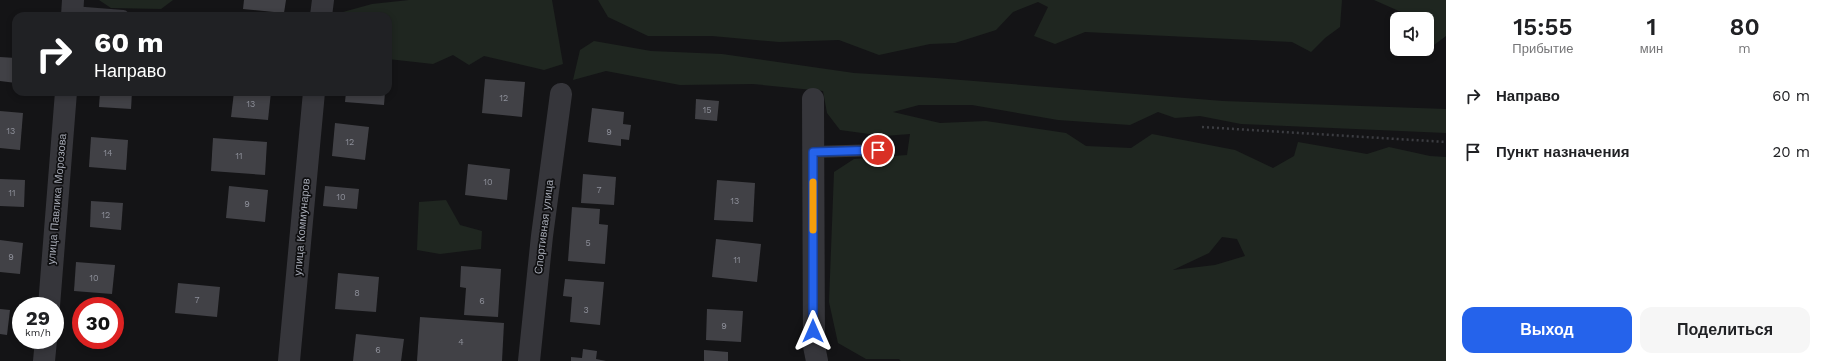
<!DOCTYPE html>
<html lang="ru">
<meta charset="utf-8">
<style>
body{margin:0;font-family:"Work Sans",sans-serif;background:#f6f6f6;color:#202124;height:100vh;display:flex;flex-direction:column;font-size:15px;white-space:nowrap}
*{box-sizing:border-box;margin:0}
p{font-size:13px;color:#757577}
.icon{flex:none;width:22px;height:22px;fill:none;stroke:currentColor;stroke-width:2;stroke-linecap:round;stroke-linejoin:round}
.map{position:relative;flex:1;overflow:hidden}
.sheet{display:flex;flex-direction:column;background:#fff;width:380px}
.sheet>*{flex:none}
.guide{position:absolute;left:12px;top:12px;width:380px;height:84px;border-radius:12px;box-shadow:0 2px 6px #0003;background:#202124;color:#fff;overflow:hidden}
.tools{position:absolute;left:1390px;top:12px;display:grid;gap:8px}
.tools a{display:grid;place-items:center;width:44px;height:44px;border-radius:8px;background:#fff;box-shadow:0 2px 6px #0003;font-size:20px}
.speed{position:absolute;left:12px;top:297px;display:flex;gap:8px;font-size:20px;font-weight:700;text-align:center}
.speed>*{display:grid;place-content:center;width:52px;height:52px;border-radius:50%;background:#fff;box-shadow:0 2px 6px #0003;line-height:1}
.speed small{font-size:10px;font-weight:400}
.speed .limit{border:6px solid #d22;background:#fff;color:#111}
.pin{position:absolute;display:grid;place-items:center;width:34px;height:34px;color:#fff;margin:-17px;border:2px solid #fff;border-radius:50%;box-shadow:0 1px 4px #0007}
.me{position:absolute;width:44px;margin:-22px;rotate:0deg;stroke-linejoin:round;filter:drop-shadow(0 0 3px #0008)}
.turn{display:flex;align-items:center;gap:14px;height:84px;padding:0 16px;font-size:18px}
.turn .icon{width:52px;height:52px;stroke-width:2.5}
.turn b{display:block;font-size:28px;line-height:34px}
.eta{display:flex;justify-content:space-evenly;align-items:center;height:68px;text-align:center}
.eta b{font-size:24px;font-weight:600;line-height:28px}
.primary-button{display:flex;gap:8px;margin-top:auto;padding:8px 16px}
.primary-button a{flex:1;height:46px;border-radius:12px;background:#2563eb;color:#fff;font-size:16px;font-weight:600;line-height:46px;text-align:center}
.primary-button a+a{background:#f6f6f6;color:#202124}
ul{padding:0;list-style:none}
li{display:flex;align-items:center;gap:12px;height:56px;padding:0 16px}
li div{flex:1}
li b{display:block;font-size:15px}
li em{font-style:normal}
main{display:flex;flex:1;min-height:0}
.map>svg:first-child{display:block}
.green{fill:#1f2620;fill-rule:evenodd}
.building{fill:#414146}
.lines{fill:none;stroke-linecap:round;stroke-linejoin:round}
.path{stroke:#3c3d42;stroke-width:2.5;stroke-dasharray:2 3;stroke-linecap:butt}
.lane{stroke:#36363b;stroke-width:12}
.street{stroke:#36363b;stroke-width:22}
.route-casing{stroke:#184099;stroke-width:10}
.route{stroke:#2563eb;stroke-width:7}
.slow{stroke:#f59e0b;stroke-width:7}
.labels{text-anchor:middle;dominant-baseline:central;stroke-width:3.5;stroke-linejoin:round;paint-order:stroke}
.number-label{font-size:9px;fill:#8e909a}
.street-label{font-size:11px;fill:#a7abb6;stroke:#0f0f11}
</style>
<main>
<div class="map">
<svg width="1446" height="361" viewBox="0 0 1446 361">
<rect width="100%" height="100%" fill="#141416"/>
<!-- green -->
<g class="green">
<polygon points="99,0 173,0 161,9 111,8"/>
<polygon points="409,0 552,0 563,64 544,70 484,56 469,65 453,55 433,64 388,59 388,16 343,16 343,12 372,4"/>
<polygon points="598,0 1342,0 1340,27 1325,38 1311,52 1292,42 1085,32 1055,44 1034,36 1048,7 1038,2 1013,12 996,30 955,43 930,44 879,55 839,40 779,42 712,36 648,36 608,17"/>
<polygon points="1374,0 1446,0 1446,36 1434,45 1427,28 1427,19 1417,19"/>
<path d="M594 41 651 51 722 54 854 73 936 78 1223 101 1446 109V133L1241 124 1200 116 1175 118 1158 112 1130 125 1058 120 972 105H919L893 112 940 123 986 121 1066 133 1086 146 1131 148 1152 134 1235 150 1273 168 1294 156 1298 142 1367 154 1389 147 1430 156 1446 157V361H901L899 359H866L838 343 829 302 834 172 854 159 907 155 910 134 884 136 840 130 827 113 823 91 753 84 680 85 606 71 573 80 580 50ZM1222 237 1237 239 1245 256 1215 265 1173 270 1209 253Z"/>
<polygon points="446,200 460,225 482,231 481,249 440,254 417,250 419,202"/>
</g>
<!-- building -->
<g class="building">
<polygon points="244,0 286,0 284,13 243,9"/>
<polygon points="0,57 16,58 16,83 0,81"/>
<polygon points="485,79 525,82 522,117 482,113"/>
<polygon points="100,92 132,92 131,109 99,107"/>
<polygon points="234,92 271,92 268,120 231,117"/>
<polygon points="346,92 385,92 384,105 345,102"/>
<polygon points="696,99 719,101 717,121 695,119"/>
<polygon points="592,108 624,112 623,124 631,125 629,140 621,139 621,146 588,142"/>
<polygon points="0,111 23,113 20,150 0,148"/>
<polygon points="335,123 369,127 365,160 332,156"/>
<polygon points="91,137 128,140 126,170 89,167"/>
<polygon points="213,138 267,142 265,175 211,171"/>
<polygon points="468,164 510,169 507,200 465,195"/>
<polygon points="583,174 616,177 614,205 581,203"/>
<polygon points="0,179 25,180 24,207 0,206"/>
<polygon points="717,180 755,183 753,222 714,220"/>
<polygon points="229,186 268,190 265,222 226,218"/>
<polygon points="325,186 359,189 357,209 323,206"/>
<polygon points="91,201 123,203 121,230 90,227"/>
<polygon points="572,207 600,209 599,224 608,225 605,264 568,261"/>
<polygon points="716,239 761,244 757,282 712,277"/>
<polygon points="0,240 23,243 20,274 0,272"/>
<polygon points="76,262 115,265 112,294 74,291"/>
<polygon points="461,266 501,269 498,317 464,315 466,288 460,287"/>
<polygon points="338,273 379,277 376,312 335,309"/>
<polygon points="565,279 604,282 600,325 570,322 572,297 563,296"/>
<polygon points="178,283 220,287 217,317 175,313"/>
<polygon points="0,309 10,310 7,335 0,334"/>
<polygon points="707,309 743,311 741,342 706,340"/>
<polygon points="420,317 504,323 502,361 417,361"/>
<polygon points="356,334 404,339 401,361 353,361"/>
<polygon points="583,349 597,351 596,359 606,361 571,361 571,357 582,358"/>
<polygon points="704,350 728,352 728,361 704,361"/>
</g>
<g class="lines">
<!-- path -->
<polyline class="path" points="1202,127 1446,142"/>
<!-- lane -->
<g class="lane">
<polyline points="72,12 123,16"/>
<polyline points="813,152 879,150"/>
</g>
<!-- street -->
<g class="street">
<polyline points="72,16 73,0"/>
<polyline points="321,16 323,0"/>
<polyline points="813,99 814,346 817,361"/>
<polyline points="49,306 66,92"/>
<polyline points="44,361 46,340"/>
<polyline points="289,361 314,92"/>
<polyline points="529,361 542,236 561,94"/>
</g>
</g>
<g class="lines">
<!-- route casing -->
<g class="route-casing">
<polyline id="route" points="813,331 813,152 878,150"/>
</g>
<!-- route -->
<use href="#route" class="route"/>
<!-- slow -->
<polyline class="slow" points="813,182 813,230"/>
</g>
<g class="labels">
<!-- number labels -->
<g class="number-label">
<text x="504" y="98">12</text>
<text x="251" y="104">13</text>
<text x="707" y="110">15</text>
<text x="11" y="131">13</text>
<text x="609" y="132">9</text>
<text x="350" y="142">12</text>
<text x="108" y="153">14</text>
<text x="239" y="156">11</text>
<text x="488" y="182">10</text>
<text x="599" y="190">7</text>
<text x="12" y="193">11</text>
<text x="341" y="197">10</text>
<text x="735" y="201">13</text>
<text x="247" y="204">9</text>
<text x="106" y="215">12</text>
<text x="588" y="243">5</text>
<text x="11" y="257">9</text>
<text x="737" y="260">11</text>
<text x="94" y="278">10</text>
<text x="357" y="293">8</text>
<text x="197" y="300">7</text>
<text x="482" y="301">6</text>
<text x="586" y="310">3</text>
<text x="724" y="326">9</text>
<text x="461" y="342">4</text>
<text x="378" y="350">6</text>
</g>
<!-- street labels -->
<g class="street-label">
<text transform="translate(57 199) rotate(-85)">улица Павлика Морозова</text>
<text transform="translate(302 227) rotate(-85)">улица Коммунаров</text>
<text transform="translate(544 227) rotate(-83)">Спортивная улица</text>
</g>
</g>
</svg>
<div class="tools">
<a><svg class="icon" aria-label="sound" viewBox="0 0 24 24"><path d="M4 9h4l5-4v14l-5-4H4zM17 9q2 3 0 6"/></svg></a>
</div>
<div class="speed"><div>29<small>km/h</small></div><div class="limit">30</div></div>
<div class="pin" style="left:878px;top:150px;background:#d93025"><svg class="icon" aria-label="arrive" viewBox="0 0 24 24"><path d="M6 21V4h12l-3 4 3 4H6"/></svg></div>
<svg class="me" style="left:813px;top:331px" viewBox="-20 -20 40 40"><path d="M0-17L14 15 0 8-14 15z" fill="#2563eb" stroke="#fff" stroke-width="4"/></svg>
<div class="guide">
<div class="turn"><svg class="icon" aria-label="right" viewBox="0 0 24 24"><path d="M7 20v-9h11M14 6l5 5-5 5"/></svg><div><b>60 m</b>Направо</div></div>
</div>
</div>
<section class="sheet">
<div class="eta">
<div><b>15:55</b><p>Прибытие</p></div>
<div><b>1</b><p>мин</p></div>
<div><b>80</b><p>m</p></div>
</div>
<ul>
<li><svg class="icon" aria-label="right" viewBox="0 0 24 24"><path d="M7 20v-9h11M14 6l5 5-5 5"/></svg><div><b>Направо</b></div><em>60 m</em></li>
<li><svg class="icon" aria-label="arrive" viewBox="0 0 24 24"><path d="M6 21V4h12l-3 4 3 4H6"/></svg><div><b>Пункт назначения</b></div><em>20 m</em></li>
</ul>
<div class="primary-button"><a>Выход</a><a>Поделиться</a></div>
</section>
</main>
